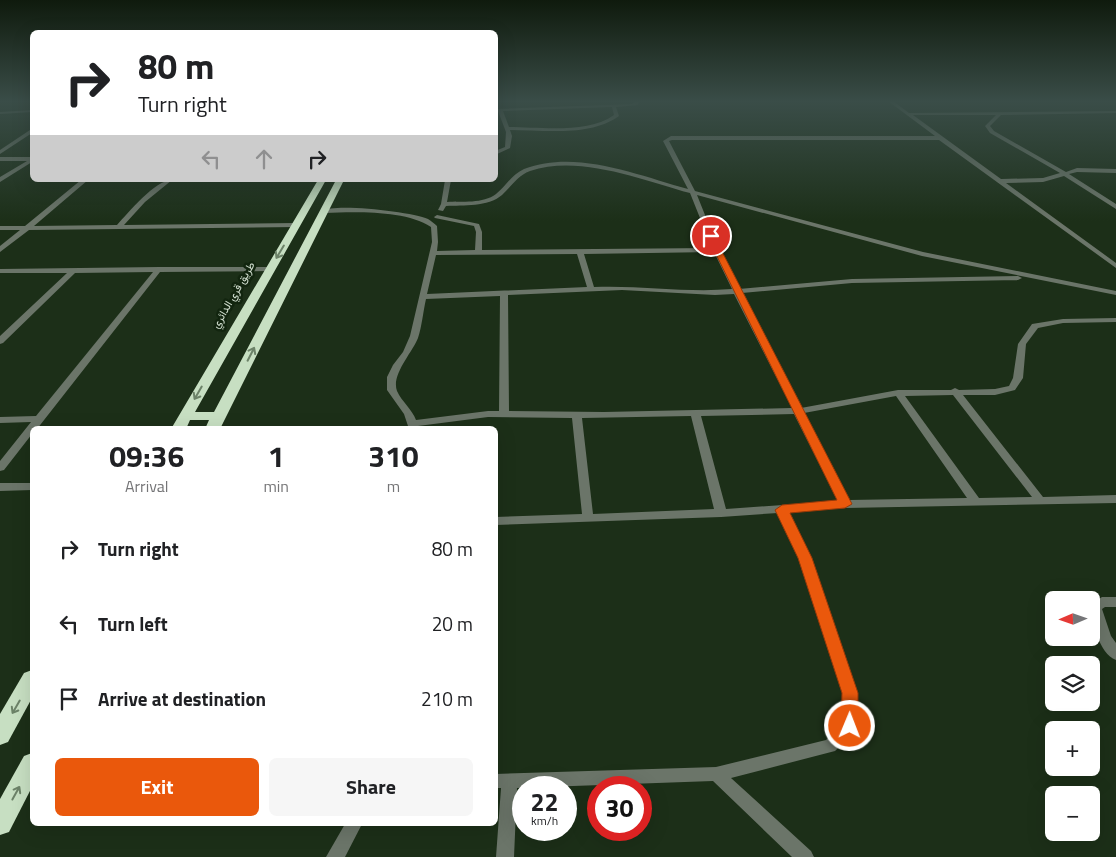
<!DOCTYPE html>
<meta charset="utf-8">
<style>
body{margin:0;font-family:"Titillium Web",Vazirmatn,sans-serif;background:#f6f6f6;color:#202124;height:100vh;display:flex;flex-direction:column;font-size:19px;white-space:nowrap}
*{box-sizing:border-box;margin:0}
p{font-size:16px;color:#757577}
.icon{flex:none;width:28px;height:28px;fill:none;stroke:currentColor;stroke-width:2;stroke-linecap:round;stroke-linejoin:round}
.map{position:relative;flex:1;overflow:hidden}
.drawer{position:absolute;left:30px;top:426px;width:468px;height:400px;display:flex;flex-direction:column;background:#fff;border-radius:8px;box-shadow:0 5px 20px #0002}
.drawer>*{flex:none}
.banner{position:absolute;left:30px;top:30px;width:468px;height:152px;border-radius:8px;box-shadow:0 5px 20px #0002;background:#fff;color:#202124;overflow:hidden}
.needle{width:32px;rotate:268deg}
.buttons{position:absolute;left:1045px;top:591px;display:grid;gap:10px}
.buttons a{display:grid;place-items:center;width:55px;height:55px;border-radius:8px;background:#fff;box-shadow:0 5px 20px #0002;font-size:25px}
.speed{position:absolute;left:512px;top:776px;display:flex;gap:10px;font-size:25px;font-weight:700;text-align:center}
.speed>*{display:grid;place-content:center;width:65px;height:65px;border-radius:50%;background:#fff;box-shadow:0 5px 20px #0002;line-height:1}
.speed small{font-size:12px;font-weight:400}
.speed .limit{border:8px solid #d22;background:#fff;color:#111}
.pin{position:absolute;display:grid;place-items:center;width:42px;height:42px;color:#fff;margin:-21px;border:2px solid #fff;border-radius:50%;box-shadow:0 1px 5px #0007}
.me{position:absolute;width:55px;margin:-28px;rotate:1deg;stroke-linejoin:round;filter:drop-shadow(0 0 4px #0008)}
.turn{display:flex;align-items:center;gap:18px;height:105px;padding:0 25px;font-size:22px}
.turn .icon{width:65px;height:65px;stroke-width:2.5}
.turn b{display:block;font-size:35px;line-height:42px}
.lanes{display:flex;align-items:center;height:48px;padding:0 25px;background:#0003;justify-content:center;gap:25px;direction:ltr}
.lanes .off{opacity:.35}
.eta{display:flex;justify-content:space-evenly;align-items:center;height:85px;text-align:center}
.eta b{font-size:30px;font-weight:700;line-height:35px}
.action{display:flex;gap:10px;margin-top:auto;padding:10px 25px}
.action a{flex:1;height:58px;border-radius:8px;background:#ea580c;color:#fff;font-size:20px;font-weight:700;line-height:58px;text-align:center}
.action a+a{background:#f6f6f6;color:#202124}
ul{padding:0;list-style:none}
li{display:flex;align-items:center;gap:15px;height:75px;padding:0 25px}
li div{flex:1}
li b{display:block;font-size:19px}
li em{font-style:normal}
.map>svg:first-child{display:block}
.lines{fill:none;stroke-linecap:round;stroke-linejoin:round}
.street{fill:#6b7569;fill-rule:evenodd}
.highway{fill:#c7dfc2;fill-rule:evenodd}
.oneway{stroke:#6c8268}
.route{fill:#ea580c;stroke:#983908}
.labels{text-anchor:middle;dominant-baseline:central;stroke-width:5;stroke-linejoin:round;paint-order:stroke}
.far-street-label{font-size:11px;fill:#d3e0d1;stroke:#12250f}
</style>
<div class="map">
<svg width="1116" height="857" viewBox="0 0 1116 857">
<rect width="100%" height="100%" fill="#1c2f18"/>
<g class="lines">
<!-- street -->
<g class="street">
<path d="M635 101H639L638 105 616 107 619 116C590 137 544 130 510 130L512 136 510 148 495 155V151L505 147 506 132 498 111H495V109L632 104ZM612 107 614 115C588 134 540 127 509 127L503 111Z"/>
<path d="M888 101H893L909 113 1116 111V113L1001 115 990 126 994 131 1066 172 1077 168 1116 169V173L1077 172 1069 174 1116 204V209L1064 176 1043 182 1006 183 1116 263V268L939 140H672L669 141 695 191 923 252 1116 291V295L922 256 697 195 719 250 739 289 852 279 1018 276 1022 278 1018 280 852 283 742 293 801 408 898 390H951L955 388 959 390 995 389 1009 386 1013 378 1018 344 1032 324 1063 319 1116 318V322L1063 323 1038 328 1026 344 1023 378 1015 390 995 395H963L1043 497 1116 495V503L845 508 789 512 811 558 857 693 858 727 855 732 835 751 731 778 811 851 814 857H792L713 781 517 788 514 857H496L501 788H495V774L716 767 826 740 843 724V693L799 558 778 513 721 517 495 525V517L582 514 572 418 488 417 418 426 419 429H409L404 414 387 390V377L393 365 403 352 410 336 432 242 431 227C405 210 355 212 325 213L322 211C335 203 412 212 428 219 431 221 434 223 437 226L438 242 437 251 475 250 476 232 474 226 435 218 434 217 437 215 479 224 482 232V250L712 248 690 193C642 180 579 154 530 171 517 176 512 186 502 195 488 207 463 205 446 206L443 211 438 210 441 204 445 180H451L447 202C462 201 483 204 496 194 506 186 511 175 524 169 576 149 637 175 688 189L663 141 671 136H935ZM913 115H996L985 126 990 133 1060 173 1043 178 1001 179ZM714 252 732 289C686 293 640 285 594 287L584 254ZM577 254 587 287 427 294 436 255ZM622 290 715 295 734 294 792 408 604 412 509 411 508 295ZM500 296 499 411H488L416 420C412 409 402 402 397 391 391 375 412 353 418 338 422 326 423 312 426 299ZM953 395 1032 497 979 498 905 396ZM896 396 967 498 849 500 804 413ZM794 414 838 501 726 509 701 416ZM691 416 714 509 593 514 582 418Z"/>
<polygon points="32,110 32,112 0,114 0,112"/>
<polygon points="30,130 32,130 32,133 0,154 0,150"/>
<polygon points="0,157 32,157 32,162 0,182 0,177 27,161 0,161"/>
<path d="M81 180H88L34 226 117 225C128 213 155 180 172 180L145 202 124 225 296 223 299 225 296 227 29 230 0 252V246L20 230H0V226H25Z"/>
<polygon points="159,267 270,267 274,269 270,271 160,272 37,429 32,429 32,434 4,470 0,471 0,461 31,422 0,423 0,417 36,416 153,272 75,273 3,343 0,344 0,336 67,273 0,273 0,269"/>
<polygon points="0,483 32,483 32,490 0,491"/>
<path d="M1102 597H1116V607H1105L1102 609 1111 636 1116 643V660C1099 654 1091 620 1091 604Z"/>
<polygon points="345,824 362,824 345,857 326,857"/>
</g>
<!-- highway -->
<g class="highway">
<polygon points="318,180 326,180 195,412 214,412 336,180 344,180 220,429 205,429 209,420 190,420 186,429 171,429"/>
<polygon points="32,670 32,698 8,742 0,745 0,714 24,673"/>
<polygon points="32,753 32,787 9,832 0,835 0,799 24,756"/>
</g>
</g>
<!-- one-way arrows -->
<defs><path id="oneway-shaft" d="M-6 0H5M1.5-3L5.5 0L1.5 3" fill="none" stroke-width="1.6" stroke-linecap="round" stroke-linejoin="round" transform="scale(1.25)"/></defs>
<g class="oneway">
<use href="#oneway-shaft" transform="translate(280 252) rotate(121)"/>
<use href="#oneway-shaft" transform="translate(251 354) rotate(-63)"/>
<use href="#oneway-shaft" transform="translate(198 393) rotate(120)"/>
<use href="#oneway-shaft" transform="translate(16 707) rotate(120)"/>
<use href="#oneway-shaft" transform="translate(16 793) rotate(-61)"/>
</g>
<!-- sky -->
<linearGradient id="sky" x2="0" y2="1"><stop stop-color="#0f1a0d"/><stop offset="0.46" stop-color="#3a4d48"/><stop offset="1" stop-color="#3a4d48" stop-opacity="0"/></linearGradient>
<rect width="1116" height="221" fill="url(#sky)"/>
<!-- route -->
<polygon class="route" points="711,233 714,236 852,504 845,508 790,513 812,558 858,693 858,726 856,732 850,734 843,732 841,726 842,693 798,558 775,510 782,505 837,500 707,236"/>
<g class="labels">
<!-- far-street labels -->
<g class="far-street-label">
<text transform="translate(233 295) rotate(-60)">طريق قري الدائري</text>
</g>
</g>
</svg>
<div class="buttons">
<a><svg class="needle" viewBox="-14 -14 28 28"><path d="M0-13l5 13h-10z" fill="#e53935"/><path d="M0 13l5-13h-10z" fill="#757577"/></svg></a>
<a><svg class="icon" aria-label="layers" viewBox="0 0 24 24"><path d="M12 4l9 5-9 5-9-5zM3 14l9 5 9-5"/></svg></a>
<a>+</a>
<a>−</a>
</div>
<div class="speed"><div>22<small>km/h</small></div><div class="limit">30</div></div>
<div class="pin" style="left:711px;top:236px;background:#d93025"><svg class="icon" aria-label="arrive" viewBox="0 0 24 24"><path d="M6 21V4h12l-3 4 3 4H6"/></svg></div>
<svg class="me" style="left:850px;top:726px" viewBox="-20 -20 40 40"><circle r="17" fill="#ea580c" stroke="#fff" stroke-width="3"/><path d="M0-11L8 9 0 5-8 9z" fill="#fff"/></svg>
<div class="banner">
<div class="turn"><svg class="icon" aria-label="right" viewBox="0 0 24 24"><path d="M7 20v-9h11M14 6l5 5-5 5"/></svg><div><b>80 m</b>Turn right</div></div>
<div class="lanes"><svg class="icon off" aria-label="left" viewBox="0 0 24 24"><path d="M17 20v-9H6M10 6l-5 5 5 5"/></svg><svg class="icon off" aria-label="ahead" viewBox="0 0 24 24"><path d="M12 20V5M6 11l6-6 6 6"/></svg><svg class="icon" aria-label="right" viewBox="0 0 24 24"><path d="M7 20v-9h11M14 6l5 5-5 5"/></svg></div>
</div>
<section class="drawer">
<div class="eta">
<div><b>09:36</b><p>Arrival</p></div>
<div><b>1</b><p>min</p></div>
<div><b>310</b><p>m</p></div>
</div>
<ul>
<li><svg class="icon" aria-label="right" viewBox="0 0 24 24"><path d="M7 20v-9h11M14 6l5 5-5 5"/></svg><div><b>Turn right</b></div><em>80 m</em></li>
<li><svg class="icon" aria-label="left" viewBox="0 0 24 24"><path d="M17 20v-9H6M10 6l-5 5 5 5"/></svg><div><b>Turn left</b></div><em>20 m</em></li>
<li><svg class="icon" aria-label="arrive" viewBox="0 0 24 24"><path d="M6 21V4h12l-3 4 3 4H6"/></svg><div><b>Arrive at destination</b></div><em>210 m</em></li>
</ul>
<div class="action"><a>Exit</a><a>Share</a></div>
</section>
</div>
